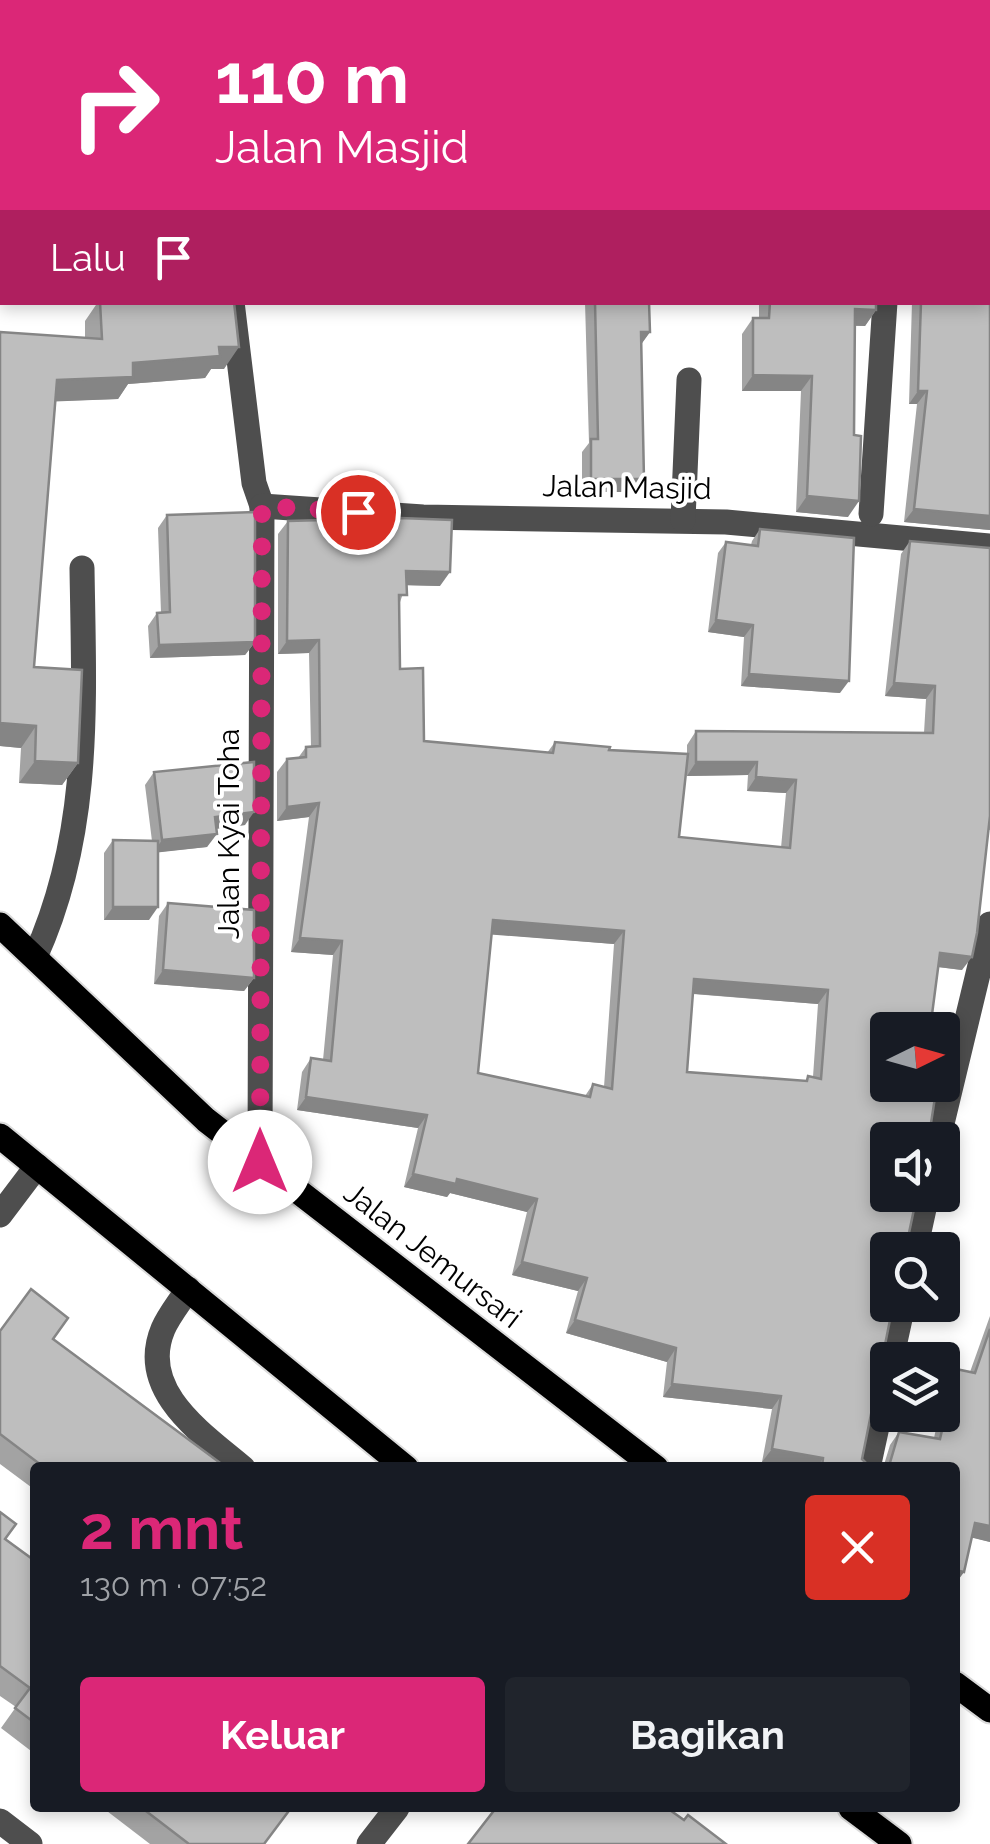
<!DOCTYPE html>
<html lang="id">
<meta charset="utf-8">
<style>
body{margin:0;font-family:Raleway,sans-serif;background:#20242c;color:#f1f3f6;height:100vh;display:flex;flex-direction:column;font-size:38px;white-space:nowrap}
*{box-sizing:border-box;margin:0}
p{font-size:32px;color:#9ea1a6}
.icon{flex:none;width:55px;height:55px;fill:none;stroke:currentColor;stroke-width:2;stroke-linecap:round;stroke-linejoin:round}
.map{position:relative;flex:1;overflow:hidden}
.drawer{position:absolute;left:30px;top:1462px;width:930px;height:350px;display:flex;flex-direction:column;background:#171b24;border-radius:10px;box-shadow:0 5px 15px #0003}
.drawer>*{flex:none}
.guide{position:absolute;left:0px;top:0px;width:990px;height:305px;box-shadow:0 5px 15px #0003;background:#db2777;color:#fff;overflow:hidden}
.needle{width:65px;rotate:85deg}
.fabs{position:absolute;left:870px;top:1012px;display:grid;gap:20px}
.fabs a{display:grid;place-items:center;width:90px;height:90px;border-radius:10px;background:#171b24;box-shadow:0 5px 15px #0003;font-size:50px}
.pin{position:absolute;display:grid;place-items:center;width:85px;height:85px;color:#fff;margin:-42px;border:5px solid #fff;border-radius:50%;box-shadow:0 2px 10px #0007}
.me{position:absolute;width:110px;margin:-55px;rotate:0deg;stroke-linejoin:round;filter:drop-shadow(0 0 8px #0008)}
.turn{display:flex;align-items:center;gap:35px;height:210px;padding:0 50px;font-size:45px}
.turn .icon{width:130px;height:130px;stroke-width:2.5}
.turn b{display:block;font-size:70px;line-height:85px}
.then{display:flex;align-items:center;height:95px;padding:0 50px;background:#0003;gap:20px;font-size:38px}
.round{display:grid;place-items:center;flex:none;width:105px;height:105px;border-radius:10px;background:#20242c}
.overview{display:flex;align-items:center;justify-content:space-between;height:170px;padding:0 50px}
h1{font-size:60px;font-weight:700;line-height:75px;color:#db2777}
.action{display:flex;gap:20px;margin-top:auto;padding:20px 50px}
.action a{flex:1;height:115px;border-radius:10px;background:#db2777;color:#fff;font-size:40px;font-weight:700;line-height:115px;text-align:center}
.action a+a{background:#20242c;color:#f1f3f6}
.map>svg:first-child{display:block}
.lines{fill:none;stroke-linecap:round;stroke-linejoin:round}
.major-casing{stroke:#dbdbdb;stroke-width:29}
.minor{stroke:#4e4e4e;stroke-width:25}
.major{stroke:#000;stroke-width:25}
.wall{fill:#a3a3a3;fill-rule:evenodd}
.shaded-wall{fill:#858585}
.building{fill:#bebebe;stroke:#858585;stroke-width:2.5;fill-rule:evenodd}
.route{stroke:#db2777;stroke-width:18;stroke-dasharray:0 32.4}
.labels{text-anchor:middle;dominant-baseline:central;stroke-width:8;stroke-linejoin:round;paint-order:stroke}
.street-label{font-size:30px;fill:#000;stroke:#fff}
</style>
<div class="map">
<svg width="990" height="1844" viewBox="0 0 990 1844">
<rect width="100%" height="100%" fill="#fff"/>
<g class="lines">
<!-- major casing -->
<g class="major-casing">
<g id="major">
<polyline points="0,925 206,1120 656,1468"/>
<polyline points="0,1136 406,1468"/>
<polyline points="955,1684 990,1710"/>
<polyline points="851,1808 899,1844"/>
</g>
</g>
<!-- minor -->
<g class="minor">
<polyline points="579,0 579,2"/>
<polyline points="183,2 183,0"/>
<polyline points="988,125 990,124"/>
<polyline points="232,302 254,483 262,506 260,1162"/>
<polyline points="262,506 423,517 726,522 990,546"/>
<polyline points="871,514 885,302"/>
<polyline points="683,520 689,380"/>
<path d="M35 957C92 832 84 702 82 568"/>
<polyline points="938,1140 990,924"/>
<polyline points="0,1215 37,1166"/>
<polyline points="915,1250 927,1195"/>
<path d="M188 1289C180 1302 169 1315 163 1329 137 1391 203 1434 243 1468"/>
<polyline points="891,1360 903,1305"/>
<polyline points="868,1468 888,1376"/>
<polyline points="0,1821 30,1844"/>
<polyline points="369,1844 397,1808"/>
</g>
<!-- major -->
<use href="#major" class="major"/>
</g>
<!-- wall -->
<g class="wall">
<polygon points="990,210 990,530 904,522 917,404 909,404 912,302 988,302"/>
<polygon points="98,302 234,302 224,369 211,369 205,378 128,384 118,399 56,401 34,667 78,763 62,785 19,783 21,748 0,746 0,332 85,338 85,321"/>
<polygon points="585,302 649,302 650,332 641,344 634,492 582,492 582,452 589,443"/>
<polygon points="759,302 876,302 876,310 865,326 854,326 848,517 796,512 801,391 742,391 742,334 753,318 759,318"/>
<polygon points="167,515 255,642 245,655 150,658 148,626 157,613 161,613 158,528"/>
<path d="M288 521 440 586 406 585 399 605 400 669 424 741 547 753 555 742 609 750 687 754V745L696 731 924 733 926 699 885 696 901 554 910 541 990 548V830H988L962 970 938 967 888 1250 862 1459 871 1468H790L762 1462 772 1409 663 1397 667 1362 566 1333 578 1291 512 1275 527 1212 450 1193 447 1197 404 1187 418 1128 297 1110 302 1072 311 1058 323 1060 333 955 291 952 309 817 277 821V772L287 759 298 758 306 747 311 746 309 653 278 654V534ZM687 765V776L748 775 747 791 786 793 781 848 679 837ZM492 934 614 944 604 1087 593 1084 585 1096 478 1073ZM693 994 818 1004 813 1077 808 1076 805 1081 687 1072Z"/>
<polygon points="760,529 840,693 741,686 744,637 708,632 718,553 726,542 751,545 752,541"/>
<polygon points="154,772 245,825 216,829 207,847 158,852 149,920 104,920 104,853 113,840 152,841 145,785"/>
<polygon points="168,903 254,978 244,991 154,984 159,916"/>
<polygon points="990,1316 990,1542 971,1537 964,1572 955,1584 955,1468 883,1468 890,1445 899,1432 934,1438 939,1415 942,1415 942,1400 946,1382 956,1369 970,1372"/>
<polygon points="0,1331 53,1339 227,1468 35,1468 35,1490 0,1464"/>
<polygon points="0,1512 6,1539 35,1561 35,1754 1,1728 16,1707 0,1696"/>
<polygon points="103,1808 292,1808 264,1844 150,1844"/>
</g>
<!-- shaded-wall -->
<g class="shaded-wall">
<rect x="988" y="31" width="2" height="16"/>
<rect x="0" y="210" width="2" height="23"/>
<polygon points="855,309 876,310 865,326 843,325"/>
<polygon points="641,332 650,332 640,346"/>
<polygon points="219,347 239,347 224,369 211,369 205,378 128,384 118,399 42,402 57,380 133,363"/>
<polygon points="753,375 812,376 801,391 742,391"/>
<polygon points="918,391 927,391 917,404 909,404"/>
<polygon points="591,479 644,479 634,492 582,492"/>
<polygon points="807,496 859,501 848,517 796,512"/>
<polygon points="914,509 990,516 990,530 904,522"/>
<polygon points="406,571 450,572 440,586 397,585"/>
<polygon points="716,620 753,625 744,637 708,632"/>
<polygon points="319,640 309,653 278,654 287,641"/>
<polygon points="255,642 245,655 150,658 159,645"/>
<polygon points="749,674 849,681 840,693 741,686"/>
<polygon points="894,683 935,686 926,699 885,696"/>
<polygon points="0,723 36,726 21,748 0,746"/>
<polygon points="35,761 78,763 62,785 19,783"/>
<polygon points="696,762 757,762 748,775 687,776"/>
<polygon points="756,777 796,780 786,793 747,791"/>
<polygon points="319,803 309,817 277,821 287,807"/>
<polygon points="254,812 245,825 205,830 215,817"/>
<polygon points="217,834 207,847 153,853 162,840"/>
<polygon points="113,907 158,907 149,920 104,920"/>
<polygon points="493,920 624,931 614,944 484,934"/>
<polygon points="300,938 342,941 333,955 291,952"/>
<polygon points="940,953 972,957 962,970 930,966"/>
<polygon points="163,970 254,978 244,991 154,984"/>
<polygon points="694,979 828,990 818,1004 684,993"/>
<polygon points="306,1097 427,1115 418,1128 297,1110"/>
<polygon points="413,1174 457,1179 537,1199 527,1212 450,1193 447,1197 404,1187"/>
<polygon points="522,1262 587,1278 578,1291 512,1275"/>
<polygon points="575,1320 676,1348 667,1362 566,1333"/>
<polygon points="672,1384 781,1396 772,1409 663,1397"/>
<polygon points="772,1449 823,1458 817,1468 790,1468 762,1462"/>
<polygon points="975,1523 990,1526 990,1542 965,1536"/>
<polygon points="955,1570 964,1572 955,1584"/>
</g>
<!-- building -->
<g class="building">
<polygon points="0,0 60,2 2,2 2,210 0,210"/>
<rect x="277" y="0" width="132" height="2"/>
<rect x="630" y="0" width="186" height="2"/>
<polygon points="897,0 990,0 990,31 988,31 988,2 897,2"/>
<polygon points="988,210 990,210 990,516 914,509 927,391 918,391 921,302 988,302"/>
<polygon points="100,302 234,302 239,347 219,347 220,356 133,363 133,377 57,380 34,667 82,670 78,763 35,761 36,726 0,723 0,332 102,339"/>
<polygon points="595,302 649,302 650,332 641,332 644,479 591,479 591,439 598,439"/>
<polygon points="770,302 876,302 876,310 855,309 854,435 861,436 859,501 807,496 812,376 753,375 753,318 769,318"/>
<polygon points="255,512 255,642 159,645 157,613 170,612 167,515"/>
<path d="M400 518 452 520 450 572 406 571 407 595H399L400 669 423 668 424 741 553 753 555 742 610 747 609 750 688 754 679 837 790 848 796 780 756 777 757 762H696V731L933 733 935 686 894 683 910 541 990 548V816L977 933 972 957 940 953 930 1030H888V1085H932V1090L936 1091 929 1136 934 1137V1140H888V1195H917L909 1233V1242L916 1250H888V1305H893L862 1459 871 1468H822L823 1458 772 1449 781 1396 672 1384 676 1348 575 1320 587 1278 522 1262 537 1199 457 1179 456 1184 413 1174 427 1115 306 1097 311 1058 331 1061 342 941 300 938 319 803 287 807V759L306 757V747L320 746 319 640 287 641 288 521ZM493 920 624 931 612 1089 593 1084 590 1097 478 1073ZM694 979 828 990 821 1079 808 1076 807 1081 687 1072Z"/>
<polygon points="760,529 854,538 849,681 749,674 753,625 716,620 726,542 758,546"/>
<polygon points="254,762 254,812 215,817 217,834 162,840 154,772"/>
<polygon points="113,840 158,841 158,907 113,907"/>
<polygon points="168,903 254,910 254,978 163,970"/>
<polygon points="31,1289 68,1318 53,1339 227,1468 45,1468 0,1434 0,1331"/>
<polygon points="990,1329 990,1526 975,1523 964,1572 955,1570 955,1468 883,1468 889,1466 899,1432 940,1439 956,1369 975,1373"/>
<polygon points="0,1512 16,1524 5,1539 35,1561 35,1723 15,1708 30,1688 0,1666"/>
<polygon points="142,1808 291,1808 264,1844 189,1844"/>
<polygon points="496,1808 667,1808 684,1820 688,1815 726,1844 468,1844"/>
</g>
<g class="lines">
<!-- route -->
<polyline class="route" points="260,1162 262,506 358,512"/>
</g>
<g class="labels">
<!-- street labels -->
<g class="street-label">
<text transform="translate(627 487) rotate(1)">Jalan Masjid</text>
<text transform="translate(228 834) rotate(-90)">Jalan Kyai Toha</text>
<text transform="translate(433 1255) rotate(38)">Jalan Jemursari</text>
</g>
</g>
</svg>
<div class="fabs">
<a><svg class="needle" viewBox="-14 -14 28 28"><path d="M0-13l5 13h-10z" fill="#e53935"/><path d="M0 13l5-13h-10z" fill="#9ea1a6"/></svg></a>
<a><svg class="icon" aria-label="sound" viewBox="0 0 24 24"><path d="M4 9h4l5-4v14l-5-4H4zM17 9q2 3 0 6"/></svg></a>
<a><svg class="icon" aria-label="search" viewBox="0 0 24 24"><circle cx="10" cy="10" r="6"/><path d="M15 15l6 6"/></svg></a>
<a><svg class="icon" aria-label="layers" viewBox="0 0 24 24"><path d="M12 4l9 5-9 5-9-5zM3 14l9 5 9-5"/></svg></a>
</div>
<div class="pin" style="left:358px;top:512px;background:#d93025"><svg class="icon" aria-label="arrive" viewBox="0 0 24 24"><path d="M6 21V4h12l-3 4 3 4H6"/></svg></div>
<svg class="me" style="left:260px;top:1162px" viewBox="-20 -20 40 40"><circle r="19" fill="#fff"/><path d="M0-13L10 11 0 6-10 11z" fill="#db2777"/></svg>
<div class="guide">
<div class="turn"><svg class="icon" aria-label="right" viewBox="0 0 24 24"><path d="M7 20v-9h11M14 6l5 5-5 5"/></svg><div><b>110 m</b>Jalan Masjid</div></div>
<div class="then">Lalu<svg class="icon" aria-label="arrive" viewBox="0 0 24 24"><path d="M6 21V4h12l-3 4 3 4H6"/></svg></div>
</div>
<section class="drawer">
<div class="overview"><div><h1>2 mnt</h1><p>130 m · 07:52</p></div><a class="round" style="background:#d93025;color:#fff"><svg class="icon" aria-label="close" viewBox="0 0 24 24"><path d="M6 6l12 12M18 6L6 18"/></svg></a></div>
<div class="action"><a>Keluar</a><a>Bagikan</a></div>
</section>
</div>
